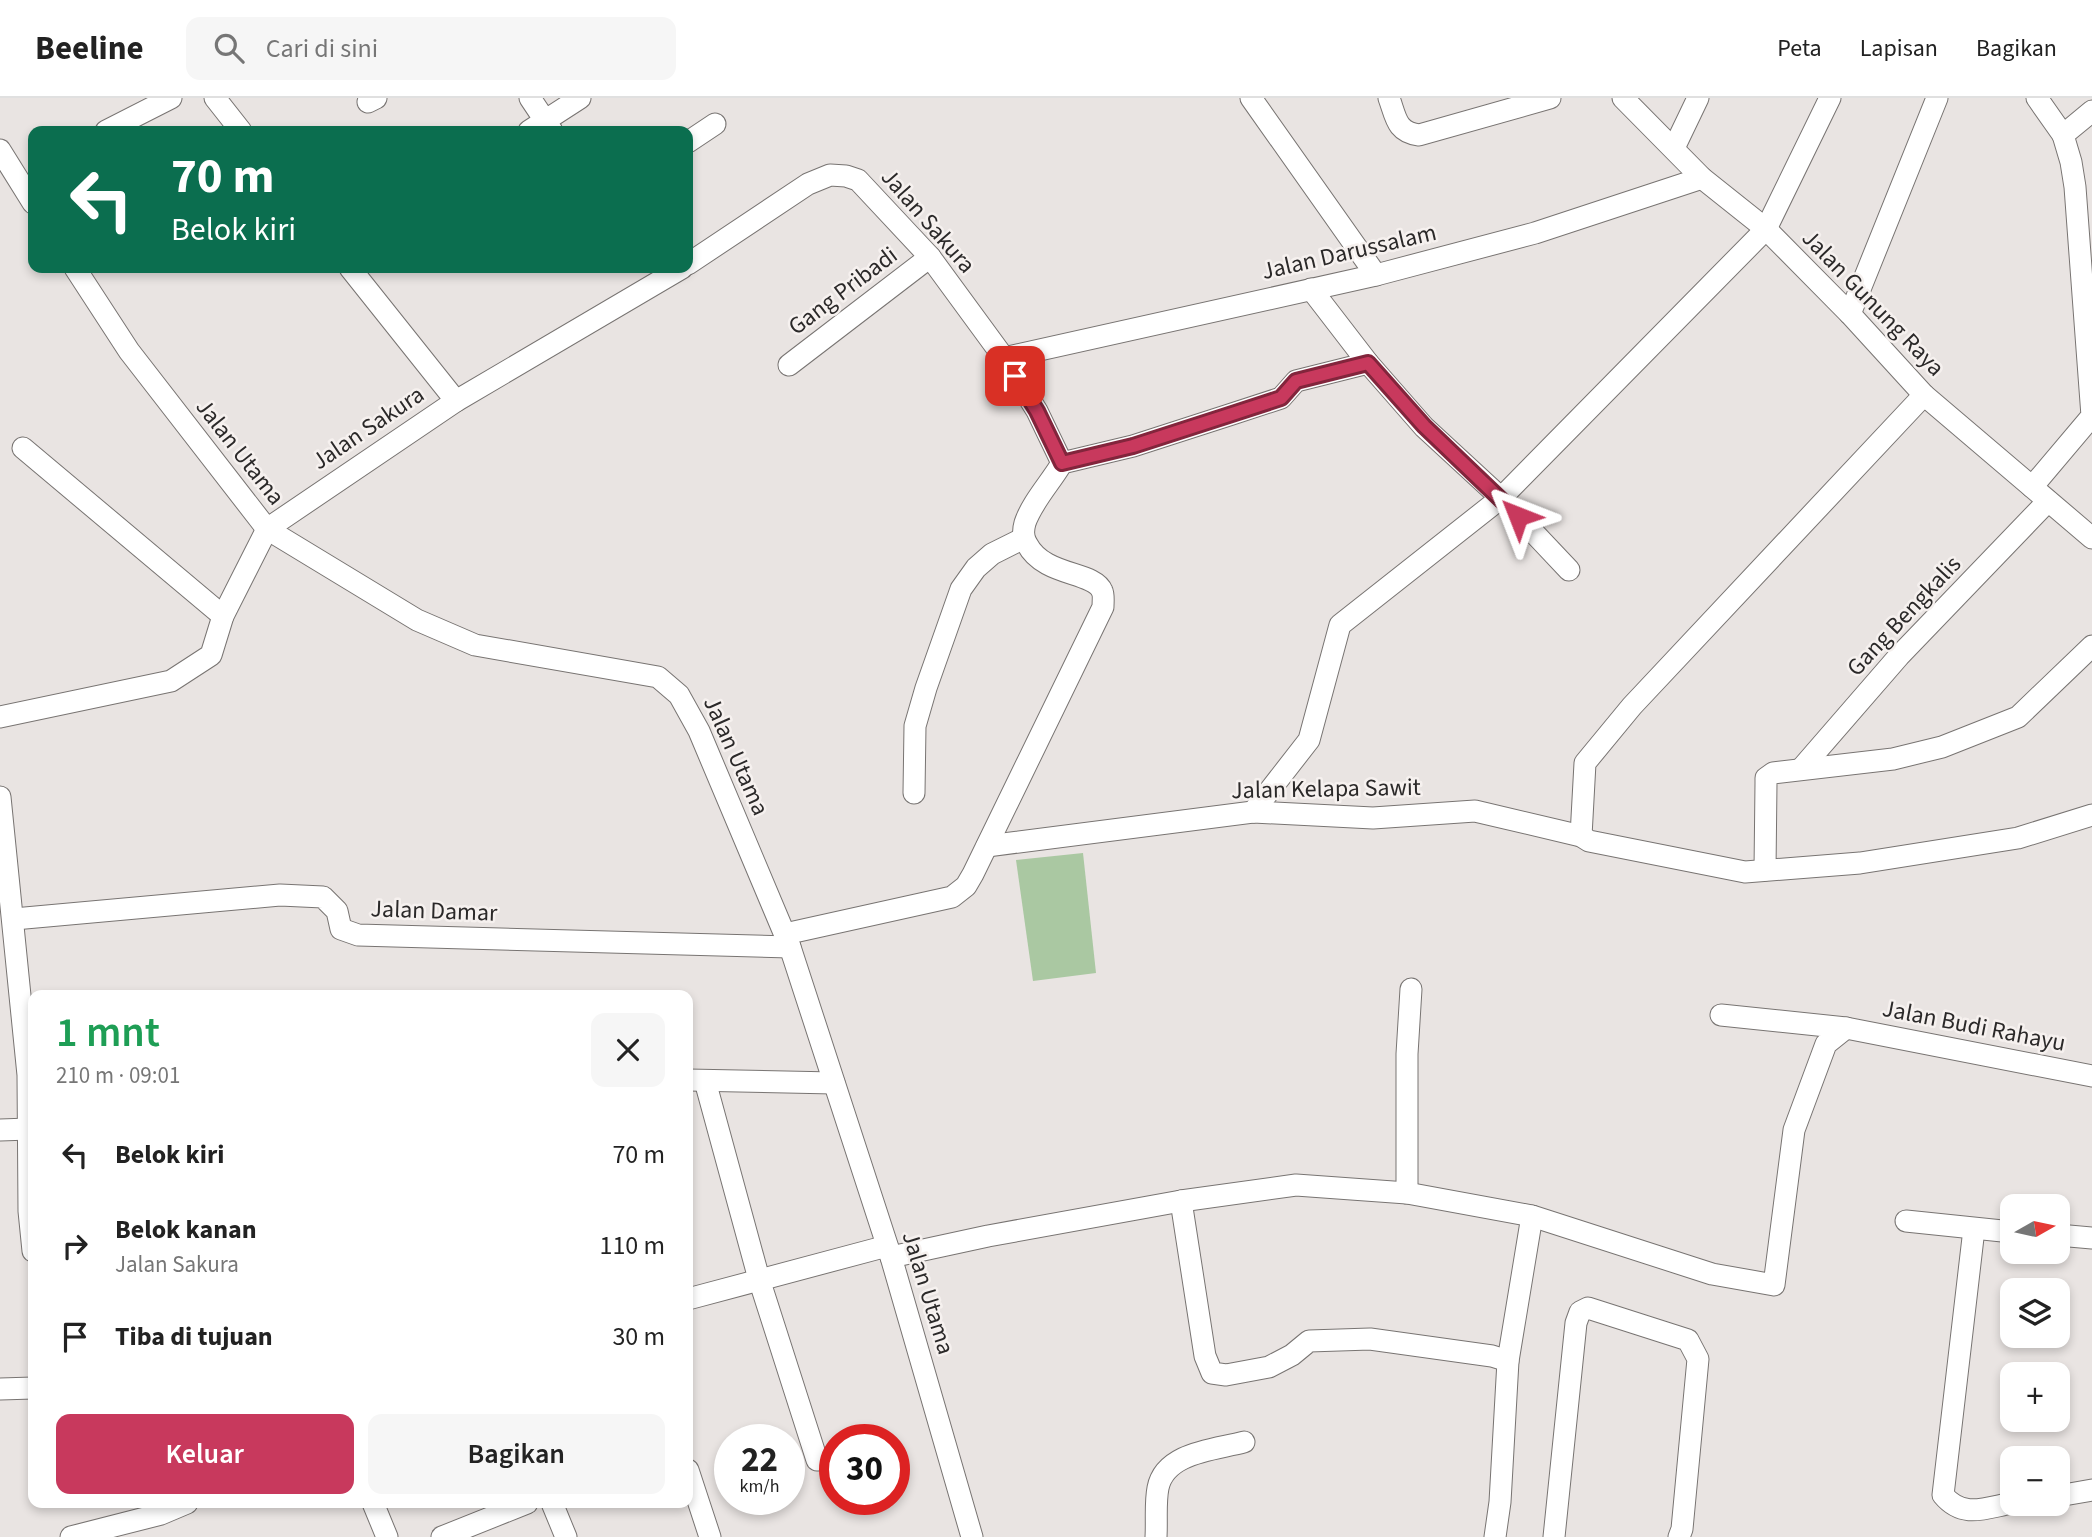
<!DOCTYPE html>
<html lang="id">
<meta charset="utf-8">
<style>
body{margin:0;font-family:"Source Sans 3",sans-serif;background:#f6f6f6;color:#222;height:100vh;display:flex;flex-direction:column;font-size:26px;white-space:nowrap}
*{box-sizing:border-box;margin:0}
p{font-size:23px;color:#767676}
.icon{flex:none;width:38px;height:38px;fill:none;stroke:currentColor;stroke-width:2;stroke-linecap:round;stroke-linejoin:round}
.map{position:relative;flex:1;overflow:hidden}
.panel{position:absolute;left:28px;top:892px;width:665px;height:518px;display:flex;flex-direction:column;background:#fff;border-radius:14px;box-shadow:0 4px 10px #0003}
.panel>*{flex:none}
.top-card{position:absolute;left:28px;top:28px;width:665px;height:147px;border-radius:14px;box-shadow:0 4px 10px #0003;background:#0b6e4f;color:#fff;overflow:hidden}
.needle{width:46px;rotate:81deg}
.fabs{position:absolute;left:2000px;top:1096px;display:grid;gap:14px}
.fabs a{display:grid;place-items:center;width:70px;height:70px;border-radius:14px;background:#fff;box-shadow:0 4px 10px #0003;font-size:35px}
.speed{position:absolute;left:714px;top:1326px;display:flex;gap:14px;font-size:35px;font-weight:700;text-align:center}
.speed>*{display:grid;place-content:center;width:91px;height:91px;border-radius:50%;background:#fff;box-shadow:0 4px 10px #0003;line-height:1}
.speed small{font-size:18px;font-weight:400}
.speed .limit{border:10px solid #d22;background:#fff;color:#111}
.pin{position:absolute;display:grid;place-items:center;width:60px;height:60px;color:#fff;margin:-30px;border-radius:14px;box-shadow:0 4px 10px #0006}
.me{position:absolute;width:77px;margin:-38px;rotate:315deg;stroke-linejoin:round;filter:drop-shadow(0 0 5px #0008)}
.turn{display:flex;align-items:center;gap:24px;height:147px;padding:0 28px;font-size:32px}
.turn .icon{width:91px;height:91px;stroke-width:2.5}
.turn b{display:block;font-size:49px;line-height:60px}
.round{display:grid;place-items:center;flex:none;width:74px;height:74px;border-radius:14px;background:#f6f6f6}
.overview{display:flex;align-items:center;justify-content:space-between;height:119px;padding:0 28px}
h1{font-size:42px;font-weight:600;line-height:52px;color:#1e9e55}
.button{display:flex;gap:14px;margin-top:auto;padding:14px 28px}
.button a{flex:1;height:80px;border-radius:14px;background:#c8395d;color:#fff;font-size:28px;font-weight:600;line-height:80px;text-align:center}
.button a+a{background:#f6f6f6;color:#222}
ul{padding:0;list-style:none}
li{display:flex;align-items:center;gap:21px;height:91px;padding:0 28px}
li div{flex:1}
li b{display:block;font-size:26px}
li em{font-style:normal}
header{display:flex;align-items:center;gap:42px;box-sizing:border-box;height:98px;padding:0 35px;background:#fff;border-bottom:2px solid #e0e0e0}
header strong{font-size:33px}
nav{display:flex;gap:38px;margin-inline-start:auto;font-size:24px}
.search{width:490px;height:63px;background:#f6f6f6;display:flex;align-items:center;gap:18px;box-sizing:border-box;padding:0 24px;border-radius:14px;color:#767676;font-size:26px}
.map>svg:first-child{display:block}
.green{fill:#aac8a2}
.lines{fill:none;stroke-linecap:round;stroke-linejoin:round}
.minor-casing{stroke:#787472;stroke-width:23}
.minor{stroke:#fff;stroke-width:21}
.route-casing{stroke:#82253c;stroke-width:18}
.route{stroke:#c8395d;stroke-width:12}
.labels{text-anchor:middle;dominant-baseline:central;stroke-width:5;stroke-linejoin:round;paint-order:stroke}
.street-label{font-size:24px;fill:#2b2929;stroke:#f6f1ef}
</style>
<header>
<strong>Beeline</strong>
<div class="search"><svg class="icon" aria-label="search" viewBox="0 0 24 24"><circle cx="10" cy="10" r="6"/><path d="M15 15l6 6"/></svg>Cari di sini</div>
<nav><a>Peta</a><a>Lapisan</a><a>Bagikan</a></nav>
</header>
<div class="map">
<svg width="2092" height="1439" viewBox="0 0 2092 1439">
<rect width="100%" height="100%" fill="#e9e4e2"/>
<!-- green -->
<polygon class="green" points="1083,755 1096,875 1033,883 1016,762"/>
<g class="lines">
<!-- minor casing -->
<g class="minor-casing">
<g id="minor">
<polyline points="215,0 241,33"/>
<polyline points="530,0 552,33"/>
<polyline points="1251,0 1376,177"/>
<path d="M1389 0C1396 19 1396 34 1419 37L1550 0"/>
<polyline points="1623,0 1702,80 1766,131 1850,216 1924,297 2092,440"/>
<polyline points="2037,0 2063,37 2092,13"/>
<polyline points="368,4 376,0"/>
<polyline points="106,33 171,0"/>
<polyline points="529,33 580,0"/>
<polyline points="688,44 715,26"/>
<polyline points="1674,50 1698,0"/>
<polyline points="0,52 33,105"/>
<polyline points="688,166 808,86 830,77 846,78 858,82 930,159 1004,260 1037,313 1062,365"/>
<polyline points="75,170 129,253 267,431 417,522 475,547 658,579 679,597 699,633 790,849 891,1159 972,1439"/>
<polyline points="350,170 456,303"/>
<polyline points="1311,191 1368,265 1424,329 1501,400 1569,472"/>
<polyline points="1850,216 1937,0"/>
<polyline points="1004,260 1376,177 1535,135 1702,80"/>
<polyline points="789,267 930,159"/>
<polyline points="23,350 223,518"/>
<polyline points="2032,389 2092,318 2075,89 2071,64 2063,37"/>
<polyline points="0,619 171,583 211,557 223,518 267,431 456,303 682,170"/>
<polyline points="1801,671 1899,558 2048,403"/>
<polyline points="914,695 915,628 926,590 961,491 976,470 992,456 1024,440"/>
<polyline points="0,699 28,977 29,1113 33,1153"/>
<polyline points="1253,714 1309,642 1340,527 1501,400 1766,131 1830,0"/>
<polyline points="1581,738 1585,665 1632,608 1924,297"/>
<polyline points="987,748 1253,714 1373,720 1475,713 1581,738 1589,743 1745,774 1860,765 2018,740 2092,717"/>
<polyline points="1765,772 1766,685 1766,680 1773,675 1893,661 1942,649 2018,619 2092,548"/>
<polyline points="14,821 280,797 323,799 337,813 341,831 358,837 790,849"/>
<path d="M785 836 952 799 966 788 973 776 1103 509C1103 504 1104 497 1102 493 1094 473 1044 479 1027 446 1023 440 1023 432 1025 425 1032 404 1051 384 1062 365L1133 348 1229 317 1281 300 1296 283 1368 265"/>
<polyline points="1846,930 2092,978"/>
<polyline points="688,982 834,985"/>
<polyline points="705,983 759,1181 817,1362"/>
<polyline points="0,1032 29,1031"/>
<polyline points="1407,1095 1407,956 1411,891"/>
<polyline points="1181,1103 1205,1258 1212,1275 1226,1277 1269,1269 1292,1257 1309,1243 1370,1241 1492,1258 1508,1263"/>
<polyline points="1906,1123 2012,1134"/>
<path d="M1974 1131 1943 1397C1963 1421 1985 1410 2012 1405"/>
<polyline points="2058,1137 2092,1140"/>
<polyline points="891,1159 988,1138 1181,1103 1296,1087 1407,1095 1532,1118 1712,1176 1774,1187 1794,1032 1826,946 1846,930 1721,917"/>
<polyline points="688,1201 887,1148"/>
<polyline points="0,1291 33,1290"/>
<polyline points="688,1372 710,1439"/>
<polyline points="2058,1398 2092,1392"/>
<polyline points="373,1405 387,1439"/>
<polyline points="552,1405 566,1439"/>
<polyline points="71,1439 161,1416 187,1405"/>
<polyline points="442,1439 527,1405"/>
<path d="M1156 1439C1157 1423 1155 1405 1158 1390 1165 1354 1215 1352 1244 1344"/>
<polyline points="1495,1439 1500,1404 1508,1263 1532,1118"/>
<polyline points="1554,1439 1576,1225 1580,1214 1588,1210 1688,1242 1698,1261 1682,1431 1679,1439"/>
</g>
</g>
<!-- minor -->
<use href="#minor" class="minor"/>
</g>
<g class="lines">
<!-- route casing -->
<g class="route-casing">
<polyline id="route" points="1015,278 1037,313 1062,365 1133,348 1229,317 1281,300 1296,283 1368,265 1424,328 1518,418"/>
</g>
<!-- route -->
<use href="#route" class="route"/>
</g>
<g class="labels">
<!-- street labels -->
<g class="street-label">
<text transform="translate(928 123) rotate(49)">Jalan Sakura</text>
<text transform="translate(1349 154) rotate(-13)">Jalan Darussalam</text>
<text transform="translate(843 193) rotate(-37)">Gang Pribadi</text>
<text transform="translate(1873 205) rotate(46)">Jalan Gunung Raya</text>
<text transform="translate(368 330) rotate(-34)">Jalan Sakura</text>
<text transform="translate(240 354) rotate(52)">Jalan Utama</text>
<text transform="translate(1904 518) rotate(-47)">Gang Bengkalis</text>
<text transform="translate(736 658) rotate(66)">Jalan Utama</text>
<text transform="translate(1326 691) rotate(-1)">Jalan Kelapa Sawit</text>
<text transform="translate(434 813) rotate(2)">Jalan Damar</text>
<text transform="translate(1974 928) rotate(11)">Jalan Budi Rahayu</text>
<text transform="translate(928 1195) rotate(73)">Jalan Utama</text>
</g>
</g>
</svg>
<div class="fabs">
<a><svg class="needle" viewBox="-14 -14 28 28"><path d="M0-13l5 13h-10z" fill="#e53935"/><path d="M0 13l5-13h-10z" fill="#767676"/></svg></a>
<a><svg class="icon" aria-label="layers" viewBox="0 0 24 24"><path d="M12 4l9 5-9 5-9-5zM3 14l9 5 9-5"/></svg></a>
<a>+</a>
<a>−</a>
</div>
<div class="speed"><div>22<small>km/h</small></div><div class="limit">30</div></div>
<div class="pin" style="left:1015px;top:278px;background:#d93025"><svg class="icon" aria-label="arrive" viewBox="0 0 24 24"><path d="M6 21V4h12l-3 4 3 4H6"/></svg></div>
<svg class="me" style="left:1518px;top:418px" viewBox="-20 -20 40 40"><path d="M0-17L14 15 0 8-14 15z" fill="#c8395d" stroke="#fff" stroke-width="4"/></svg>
<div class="top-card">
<div class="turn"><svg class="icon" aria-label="left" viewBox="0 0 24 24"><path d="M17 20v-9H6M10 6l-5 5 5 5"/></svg><div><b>70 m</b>Belok kiri</div></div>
</div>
<section class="panel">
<div class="overview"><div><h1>1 mnt</h1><p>210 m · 09:01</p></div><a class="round"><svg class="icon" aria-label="close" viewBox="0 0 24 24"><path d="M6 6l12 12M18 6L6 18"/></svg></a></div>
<ul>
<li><svg class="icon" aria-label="left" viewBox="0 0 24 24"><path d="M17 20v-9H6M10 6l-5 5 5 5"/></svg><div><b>Belok kiri</b></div><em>70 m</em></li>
<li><svg class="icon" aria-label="right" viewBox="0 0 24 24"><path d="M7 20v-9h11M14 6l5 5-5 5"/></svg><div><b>Belok kanan</b><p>Jalan Sakura</p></div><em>110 m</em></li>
<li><svg class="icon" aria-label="arrive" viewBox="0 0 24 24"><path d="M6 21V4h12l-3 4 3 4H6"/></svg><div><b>Tiba di tujuan</b></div><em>30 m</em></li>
</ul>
<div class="button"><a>Keluar</a><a>Bagikan</a></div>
</section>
</div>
